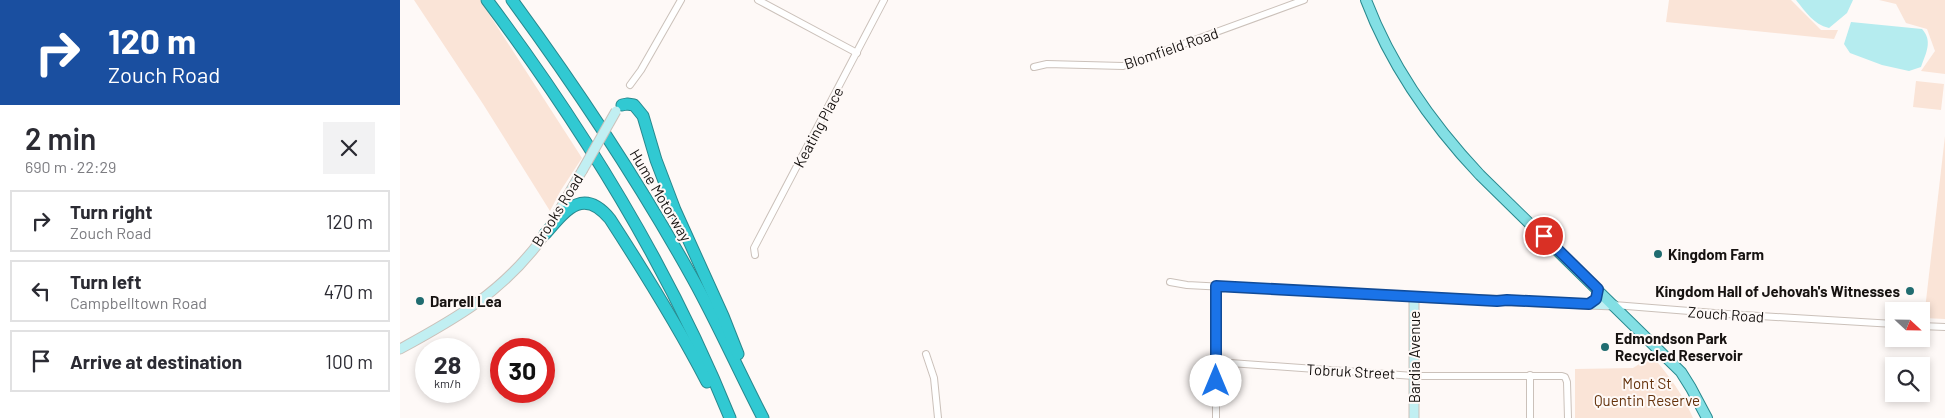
<!DOCTYPE html>
<meta charset="utf-8">
<style>
body{margin:0;font-family:Barlow,sans-serif;background:#f2f2f3;color:#2b2b33;height:100vh;display:flex;flex-direction:column;font-size:19px;white-space:nowrap}
*{box-sizing:border-box;margin:0}
p{font-size:16px;color:#7c7c81}
.icon{flex:none;width:28px;height:28px;fill:none;stroke:currentColor;stroke-width:2;stroke-linecap:round;stroke-linejoin:round}
.map{position:relative;flex:1;overflow:hidden}
.drawer{display:flex;flex-direction:column;background:#fff;width:400px}
.drawer>*{flex:none}
.top-card{background:#1a4fa0;color:#fff;overflow:hidden}
.needle{width:32px;rotate:112deg}
.fabs{position:absolute;left:1485px;top:302px;display:grid;gap:10px}
.fabs a{display:grid;place-items:center;width:45px;height:45px;border-radius:0px;background:#fff;box-shadow:0 2px 8px #0003;font-size:25px}
.speed{position:absolute;left:15px;top:338px;display:flex;gap:10px;font-size:25px;font-weight:700;text-align:center}
.speed>*{display:grid;place-content:center;width:65px;height:65px;border-radius:50%;background:#fff;box-shadow:0 2px 8px #0003;line-height:1}
.speed small{font-size:12px;font-weight:400}
.speed .limit{border:8px solid #d22;background:#fff;color:#111}
.pin{position:absolute;display:grid;place-items:center;width:42px;height:42px;color:#fff;margin:-21px;border:2px solid #fff;border-radius:50%;box-shadow:0 1px 5px #0007}
.me{position:absolute;width:55px;margin:-28px;rotate:0deg;stroke-linejoin:round;filter:drop-shadow(0 0 4px #0008)}
.turn{display:flex;align-items:center;gap:18px;height:105px;padding:0 25px;font-size:22px}
.turn .icon{width:65px;height:65px;stroke-width:2.5}
.turn b{display:block;font-size:35px;line-height:42px}
.round{display:grid;place-items:center;flex:none;width:52px;height:52px;border-radius:0px;background:#f2f2f3}
.headline{display:flex;align-items:center;justify-content:space-between;height:85px;padding:0 25px}
h1{font-size:30px;font-weight:600;line-height:38px}
ul{padding:0;list-style:none}
li{display:flex;align-items:center;gap:15px;height:62px;margin:0 10px 8px;padding:0 15px;border:2px solid #e1e1e2;border-radius:0px}
li div{flex:1}
li b{display:block;font-size:19px}
li em{font-style:normal}
main{display:flex;flex:1;min-height:0}
.map>svg:first-child{display:block}
.green{fill:#fae4d7}
.water{fill:#b5ecef}
.lines{fill:none;stroke-linecap:round;stroke-linejoin:round}
.street-casing{stroke:#cbc1ba;stroke-width:8}
.secondary-casing{stroke:#cbc1ba;stroke-width:11}
.primary-casing{stroke:#28898e;stroke-width:12}
.highway-casing{stroke:#28898e;stroke-width:13}
.street{stroke:#fff;stroke-width:6}
.secondary{stroke:#c1eff2;stroke-width:9}
.primary{stroke:#83dfe4;stroke-width:10}
.highway{stroke:#31c9d2;stroke-width:11}
.secondary-bridge-casing{stroke:#cbc1ba;stroke-width:11;stroke-linecap:butt}
.secondary-bridge{stroke:#c1eff2;stroke-width:9}
.route-casing{stroke:#114b97;stroke-width:12}
.route{stroke:#1a73e8;stroke-width:9}
.poi-dot{fill:#206c70;stroke:#fef9f7;stroke-width:2}
.labels{text-anchor:middle;dominant-baseline:central;stroke-width:4;stroke-linejoin:round;paint-order:stroke}
.street-label{font-size:15px;fill:#171311;stroke:#fef9f7}
.poi-label{font-size:15px;font-weight:bold;fill:#171311;stroke:#fef9f7;text-anchor:start}
.park-label{font-size:15px;fill:#64320c;stroke:#fef9f7}
</style>
<main>
<section class="drawer">
<div class="top-card">
<div class="turn"><svg class="icon" aria-label="right" viewBox="0 0 24 24"><path d="M7 20v-9h11M14 6l5 5-5 5"/></svg><div><b>120 m</b>Zouch Road</div></div>
</div>
<div class="headline"><div><h1>2 min</h1><p>690 m · 22:29</p></div><a class="round"><svg class="icon" aria-label="close" viewBox="0 0 24 24"><path d="M6 6l12 12M18 6L6 18"/></svg></a></div>
<ul>
<li><svg class="icon" aria-label="right" viewBox="0 0 24 24"><path d="M7 20v-9h11M14 6l5 5-5 5"/></svg><div><b>Turn right</b><p>Zouch Road</p></div><em>120 m</em></li>
<li><svg class="icon" aria-label="left" viewBox="0 0 24 24"><path d="M17 20v-9H6M10 6l-5 5 5 5"/></svg><div><b>Turn left</b><p>Campbelltown Road</p></div><em>470 m</em></li>
<li><svg class="icon" aria-label="arrive" viewBox="0 0 24 24"><path d="M6 21V4h12l-3 4 3 4H6"/></svg><div><b>Arrive at destination</b></div><em>100 m</em></li>
</ul>
</section>
<div class="map">
<svg width="1545" height="418" viewBox="0 0 1545 418">
<rect width="100%" height="100%" fill="#fef9f7"/>
<!-- green -->
<g class="green">
<polygon points="14,0 80,0 182,158 161,190 150,211 83,104"/>
<polygon points="1269,0 1391,0 1421,30 1438,30 1434,39 1266,22"/>
<polygon points="1479,0 1545,0 1545,74 1521,71 1535,51 1527,29 1506,23 1496,4"/>
<polygon points="1516,81 1544,84 1541,110 1513,107"/>
<polygon points="1545,136 1545,319 1524,318"/>
<path d="M1252 356C1269 375 1283 395 1293 418H1175V369L1233 368Z"/>
</g>
<!-- water -->
<g class="water">
<path d="M1396 0H1453L1447 13 1429 28C1413 24 1406 12 1396 0Z"/>
<path d="M1451 22 1522 29C1533 41 1526 53 1521 67L1509 71 1482 65 1450 53 1444 44Z"/>
</g>
<g class="lines">
<!-- street casing -->
<g class="street-casing">
<g id="street">
<polyline points="358,0 457,53"/>
<polyline points="634,67 647,64 723,66 904,0"/>
<polyline points="230,85 241,70 281,0"/>
<polyline points="355,255 354,248 484,0"/>
<polyline points="770,282 787,285 1014,297"/>
<polyline points="1214,305 1327,314 1494,324"/>
<polyline points="1521,326 1545,327"/>
<polyline points="526,354 534,378 538,418"/>
<polyline points="816,362 1014,376 1162,376 1165,377 1167,382 1168,418"/>
<polyline points="816,418 816,286"/>
<polyline points="1130,418 1130,375"/>
</g>
</g>
<!-- secondary casing -->
<g class="secondary-casing">
<g id="secondary">
<path d="M0 349C57 318 101 293 141 240 156 219 168 194 182 171"/>
<polyline points="1014,418 1014,297 1214,305"/>
</g>
</g>
<!-- primary casing -->
<g class="primary-casing">
<path id="primary" d="M966 0C991 66 1032 124 1080 175L1281 372 1291 388 1307 418"/>
</g>
<!-- highway casing -->
<g class="highway-casing">
<g id="highway">
<path d="M87 0C183 128 270 269 330 418"/>
<path d="M112 0C178 90 239 182 293 279 318 324 339 372 363 418"/>
<polyline points="222,105 227,104 234,105 243,116 256,160 275,210 323,316 338,354"/>
<path d="M145 234C165 211 183 186 210 219 245 273 278 326 307 382"/>
</g>
</g>
<!-- street -->
<use href="#street" class="street"/>
<!-- secondary -->
<use href="#secondary" class="secondary"/>
<!-- primary -->
<use href="#primary" class="primary"/>
<!-- highway -->
<use href="#highway" class="highway"/>
<!-- secondary-bridge casing -->
<g class="secondary-bridge-casing">
<polyline id="secondary-bridge" points="182,171 216,111"/>
</g>
<!-- secondary-bridge -->
<use href="#secondary-bridge" class="secondary-bridge"/>
</g>
<g class="lines">
<!-- route casing -->
<g class="route-casing">
<polyline id="route" points="816,381 816,286 1097,301 1107,300 1189,304 1196,299 1198,289 1144,236"/>
</g>
<!-- route -->
<use href="#route" class="route"/>
</g>
<!-- markers -->
<g class="poi-dot">
<circle cx="1258" cy="254" r="5"/>
<circle cx="1510" cy="291" r="5"/>
<circle cx="20" cy="301" r="5"/>
<circle cx="1205" cy="347" r="5"/>
</g>
<g class="labels">
<!-- street labels -->
<g class="street-label">
<text transform="translate(771 48) rotate(-19)">Blomfield Road</text>
<text transform="translate(418 127) rotate(-62)">Keating Place</text>
<text transform="translate(261 195) rotate(59)">Hume Motorway</text>
<text transform="translate(157 210) rotate(-58)">Brooks Road</text>
<text transform="translate(1326 314) rotate(4)">Zouch Road</text>
<text transform="translate(1014 357) rotate(-90)">Bardia Avenue</text>
<text transform="translate(951 371) rotate(3)">Tobruk Street</text>
</g>
<!-- poi labels -->
<g class="poi-label">
<text x="1268" y="254">Kingdom Farm</text>
<text x="1500" y="291" text-anchor="end">Kingdom Hall of Jehovah's Witnesses</text>
<text x="30" y="301">Darrell Lea</text>
<text x="1215" y="338">Edmondson Park<tspan x="1215" dy="17">Recycled Reservoir</tspan></text>
</g>
<!-- park labels -->
<g class="park-label">
<text x="1247" y="383">Mont St<tspan x="1247" dy="17">Quentin Reserve</tspan></text>
</g>
</g>
</svg>
<div class="fabs">
<a><svg class="needle" viewBox="-14 -14 28 28"><path d="M0-13l5 13h-10z" fill="#e53935"/><path d="M0 13l5-13h-10z" fill="#7c7c81"/></svg></a>
<a><svg class="icon" aria-label="search" viewBox="0 0 24 24"><circle cx="10" cy="10" r="6"/><path d="M15 15l6 6"/></svg></a>
</div>
<div class="speed"><div>28<small>km/h</small></div><div class="limit">30</div></div>
<div class="pin" style="left:1144px;top:236px;background:#d93025"><svg class="icon" aria-label="arrive" viewBox="0 0 24 24"><path d="M6 21V4h12l-3 4 3 4H6"/></svg></div>
<svg class="me" style="left:816px;top:381px" viewBox="-20 -20 40 40"><circle r="19" fill="#fff"/><path d="M0-13L10 11 0 6-10 11z" fill="#1a73e8"/></svg>
</div>
</main>
